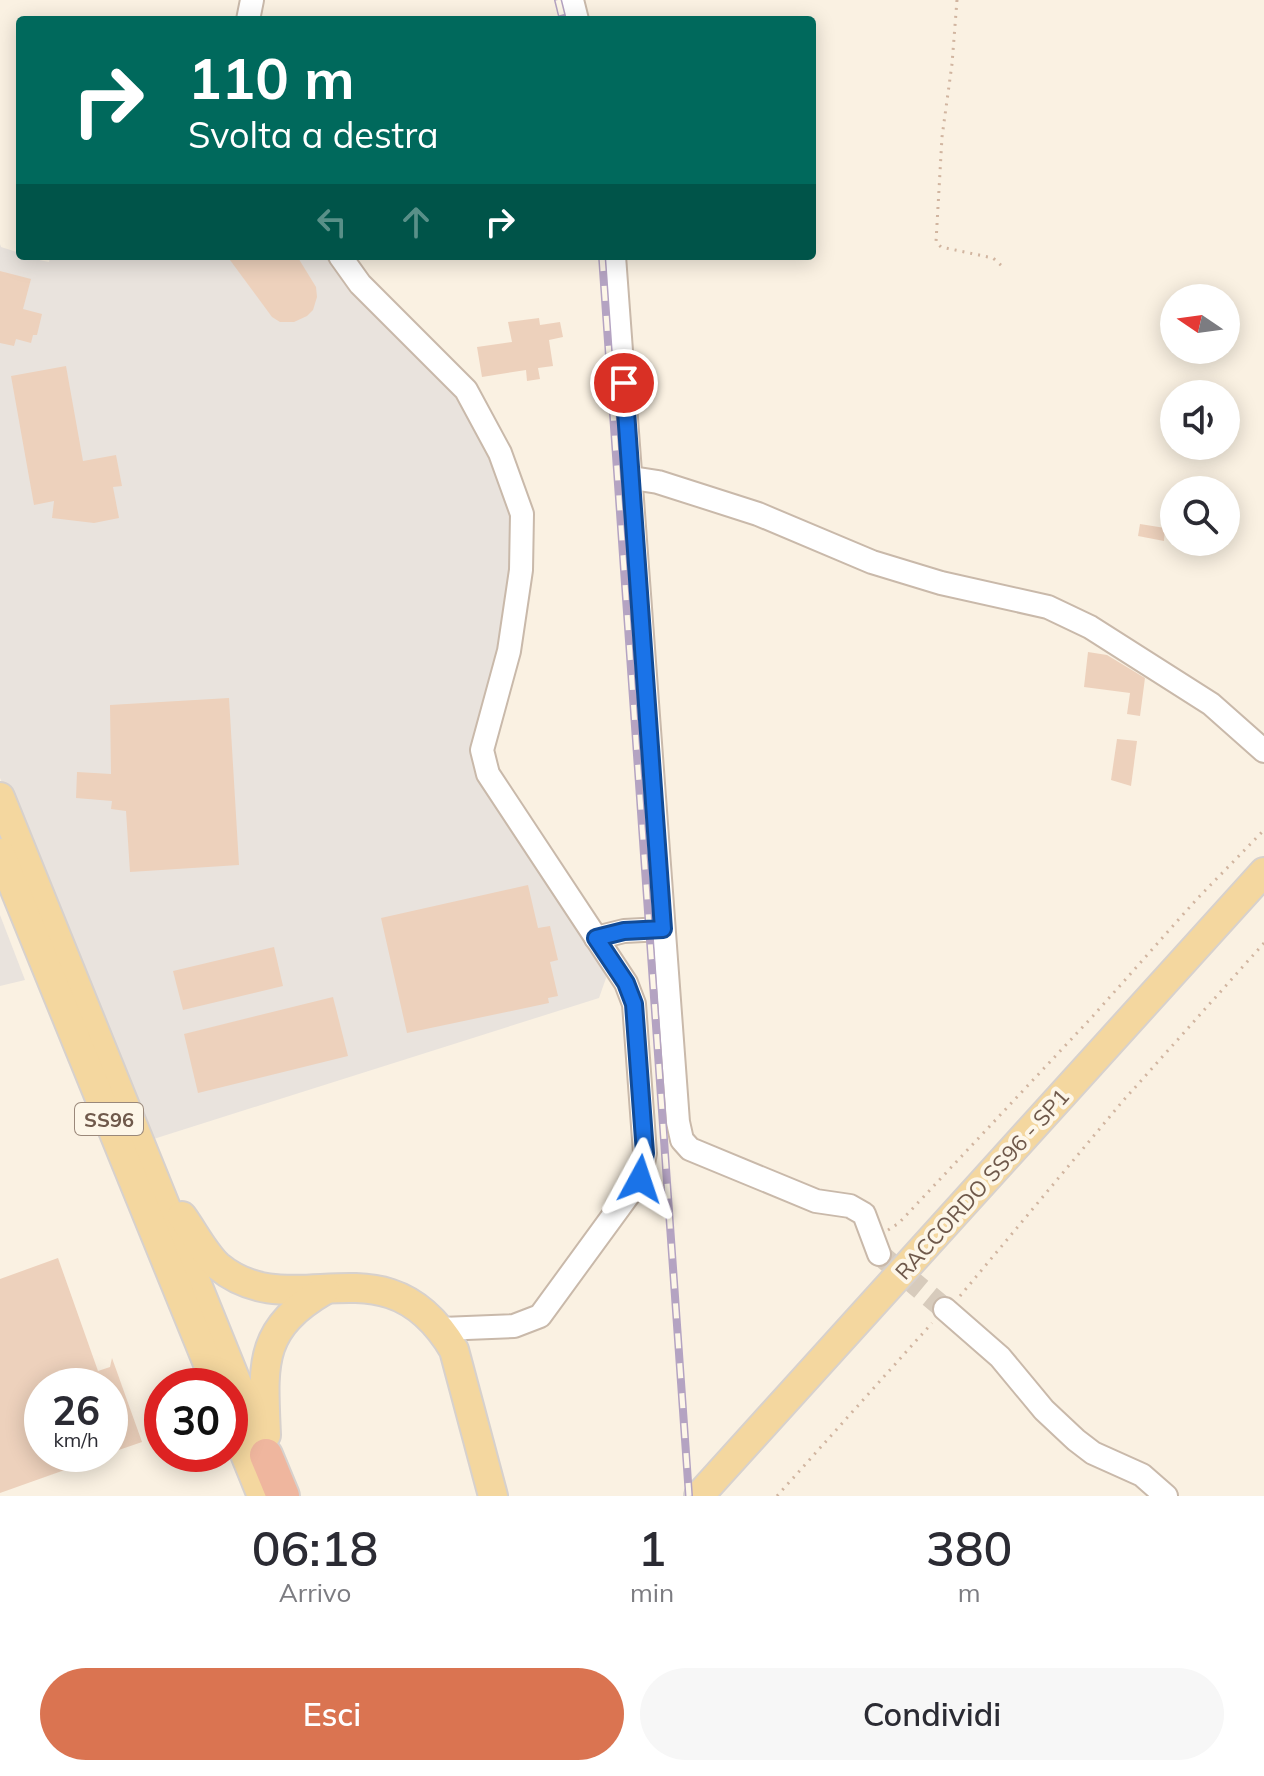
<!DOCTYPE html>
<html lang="it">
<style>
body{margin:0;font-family:Mulish,sans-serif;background:#f7f7f7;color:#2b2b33;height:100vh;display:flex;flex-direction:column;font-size:30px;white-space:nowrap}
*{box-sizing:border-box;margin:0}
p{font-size:26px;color:#7c7c81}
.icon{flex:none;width:44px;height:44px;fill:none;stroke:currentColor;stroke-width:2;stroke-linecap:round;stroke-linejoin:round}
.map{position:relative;height:1496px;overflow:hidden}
.side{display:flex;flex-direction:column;background:#fff;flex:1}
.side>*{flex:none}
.banner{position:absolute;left:16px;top:16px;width:800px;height:244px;border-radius:8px;box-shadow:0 4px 20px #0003;background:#00695c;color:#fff;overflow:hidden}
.needle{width:52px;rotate:283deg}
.tools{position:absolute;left:1160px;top:284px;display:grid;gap:16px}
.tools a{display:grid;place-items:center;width:80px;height:80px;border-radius:50%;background:#fff;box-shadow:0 4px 20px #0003;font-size:40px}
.speed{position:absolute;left:24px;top:1368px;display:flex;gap:16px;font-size:40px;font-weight:700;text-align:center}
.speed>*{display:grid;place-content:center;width:104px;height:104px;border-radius:50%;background:#fff;box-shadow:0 4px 20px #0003;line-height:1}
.speed small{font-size:20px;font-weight:400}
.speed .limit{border:12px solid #d22;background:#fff;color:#111}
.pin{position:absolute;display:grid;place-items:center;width:68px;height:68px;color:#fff;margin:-34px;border:4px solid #fff;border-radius:50%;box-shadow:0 2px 8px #0007}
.me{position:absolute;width:88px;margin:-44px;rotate:5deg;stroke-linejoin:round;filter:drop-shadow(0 0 6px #0008)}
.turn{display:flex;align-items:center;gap:28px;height:168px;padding:0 40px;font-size:36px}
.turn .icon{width:104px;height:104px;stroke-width:2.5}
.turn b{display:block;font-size:56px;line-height:68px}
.lanes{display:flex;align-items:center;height:76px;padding:0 40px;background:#0003;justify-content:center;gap:40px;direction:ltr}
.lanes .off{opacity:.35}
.eta{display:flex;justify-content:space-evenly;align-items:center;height:136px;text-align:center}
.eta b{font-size:48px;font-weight:600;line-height:56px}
.primary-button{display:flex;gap:16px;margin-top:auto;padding:16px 40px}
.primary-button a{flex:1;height:92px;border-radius:48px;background:#da7451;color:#fff;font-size:32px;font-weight:600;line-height:92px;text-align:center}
.primary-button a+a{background:#f7f7f7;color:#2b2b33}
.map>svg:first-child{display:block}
.industrial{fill:#e9e3dd}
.building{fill:#edd1bc}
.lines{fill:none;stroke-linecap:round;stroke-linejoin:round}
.minor-tunnel{stroke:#d7cbbc;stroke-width:22;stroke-dasharray:22 11;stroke-linecap:butt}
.minor-casing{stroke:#c9b9aa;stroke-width:26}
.major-casing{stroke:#d7d1cd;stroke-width:32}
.highway-casing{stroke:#d7d1cd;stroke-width:36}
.path{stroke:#d1b5a0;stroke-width:3;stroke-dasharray:2 6;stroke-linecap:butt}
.minor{stroke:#fff;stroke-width:22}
.major{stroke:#f4d79f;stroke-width:28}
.highway{stroke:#efb69e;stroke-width:32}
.rail-casing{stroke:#b4a3c2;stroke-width:8}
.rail{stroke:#fdf6e8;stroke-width:5;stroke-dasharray:15;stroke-linecap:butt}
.route-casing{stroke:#114b97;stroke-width:20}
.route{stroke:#1a73e8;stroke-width:14}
.labels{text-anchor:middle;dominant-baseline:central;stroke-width:8;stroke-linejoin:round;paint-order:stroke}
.shield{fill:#fdf6e8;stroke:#9a887a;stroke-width:2}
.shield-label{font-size:20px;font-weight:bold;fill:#6f594b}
.street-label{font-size:22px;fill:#6f594b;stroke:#fdf6e8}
</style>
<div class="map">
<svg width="1264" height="1496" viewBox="0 0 1264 1496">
<rect width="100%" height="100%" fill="#faf1e2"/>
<!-- industrial -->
<g class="industrial">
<polygon points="0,244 1,247 20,253 20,256 49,262 50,256 351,256 500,453 521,542 482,751 612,961 599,998 141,1143 76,954 0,778"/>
<polygon points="0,915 25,980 0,986"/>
</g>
<!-- building -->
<g class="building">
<polygon points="227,256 297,256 316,287 317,297 313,310 307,316 294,322 280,322 272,317"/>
<polygon points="0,271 31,279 23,309 42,314 37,335 33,335 31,343 16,339 14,346 0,343"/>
<polygon points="539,318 540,325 560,322 563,337 549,340 553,366 538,368 540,379 527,381 526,370 482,377 477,347 512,342 508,322"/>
<polygon points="66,366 83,461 116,455 122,486 113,487 119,518 94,523 52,518 54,501 34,505 11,376"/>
<polygon points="1140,524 1165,528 1164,541 1138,536"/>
<polygon points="1088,652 1107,655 1145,678 1140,716 1127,714 1130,693 1084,687"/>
<polygon points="229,698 239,865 130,872 126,811 111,809 112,801 76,798 77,772 111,774 110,705"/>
<polygon points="1117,739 1137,741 1131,786 1111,780"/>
<polygon points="528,885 538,928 550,926 558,960 550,962 558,996 548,998 549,1003 407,1033 381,918"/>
<polygon points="274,947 283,986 183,1010 173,971"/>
<polygon points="333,997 348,1056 198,1093 184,1034"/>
<polygon points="58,1258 98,1371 110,1367 112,1358 142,1442 110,1453 110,1386 42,1386 42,1454 104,1456 0,1493 0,1279"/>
</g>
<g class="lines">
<!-- minor-tunnel -->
<polyline class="minor-tunnel" points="879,1254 945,1309"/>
<!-- minor casing -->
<g class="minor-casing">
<g id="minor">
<polyline points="572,0 577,20"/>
<polyline points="248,20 252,0"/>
<polyline points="340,256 360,284 466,390 500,453 522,514 521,570 509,651 482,750 488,774 626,983 634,1004 645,1153 640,1179 540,1316 514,1326 442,1329"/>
<polyline points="614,256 678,1122 682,1140 690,1149 816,1201 850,1206 864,1214 879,1254"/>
<polyline points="632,478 658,482 758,514 872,562 941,583 1048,607 1090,627 1211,704 1264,751"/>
<polyline points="596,938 624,931 663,929"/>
<polyline points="945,1309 1000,1357 1044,1410 1076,1440 1093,1453 1142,1475 1166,1496"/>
</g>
</g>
<!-- major casing -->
<g class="major-casing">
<g id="major">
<polyline points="0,797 266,1455"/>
<polyline points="0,853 217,1386"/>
<path d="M182 1216C193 1231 204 1253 218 1266 294 1329 385 1234 454 1350L493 1496"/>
<polyline points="236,1432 262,1496"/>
<path d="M266 1435C263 1364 258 1329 325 1290"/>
<polyline points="699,1496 1264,872"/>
</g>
</g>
<!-- highway casing -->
<g class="highway-casing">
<polyline id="highway" points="266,1455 283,1496"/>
</g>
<!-- path -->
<g class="path">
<polyline points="957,0 952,64 942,137 936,242 941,247 993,258 1003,267"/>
<polyline points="888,1230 899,1223 1093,1016 1196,900 1264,830"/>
<polyline points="960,1296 1122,1102 1264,943"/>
<polyline points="777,1496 932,1323"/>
</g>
<!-- minor -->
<use href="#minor" class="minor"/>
<!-- major -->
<use href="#major" class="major"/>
<!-- highway -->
<use href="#highway" class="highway"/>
<!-- rail casing -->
<g class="rail-casing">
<g id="rail">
<polyline points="558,0 563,20"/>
<polyline points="602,256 689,1496"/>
</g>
</g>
<!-- rail -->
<use href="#rail" class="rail"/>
</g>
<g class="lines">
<!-- route casing -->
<g class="route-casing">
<polyline id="route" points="624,383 663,929 624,931 596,938 626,983 634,1004 645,1153 640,1179"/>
</g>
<!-- route -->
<use href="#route" class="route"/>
</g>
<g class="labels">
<!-- shield labels -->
<rect class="shield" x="75" y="1103" width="68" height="32" rx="6"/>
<g class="shield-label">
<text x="109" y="1119">SS96</text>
</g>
<!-- street labels -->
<g class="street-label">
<text transform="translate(982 1184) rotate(-48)">RACCORDO SS96 - SP1</text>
</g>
</g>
</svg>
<div class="tools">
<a><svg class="needle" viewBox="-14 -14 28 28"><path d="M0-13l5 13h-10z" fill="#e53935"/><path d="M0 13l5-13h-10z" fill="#7c7c81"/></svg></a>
<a><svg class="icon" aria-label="sound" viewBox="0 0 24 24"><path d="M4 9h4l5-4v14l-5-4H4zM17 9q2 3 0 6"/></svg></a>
<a><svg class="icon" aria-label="search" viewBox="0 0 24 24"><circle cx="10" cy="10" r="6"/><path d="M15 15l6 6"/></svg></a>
</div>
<div class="speed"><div>26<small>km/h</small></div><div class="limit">30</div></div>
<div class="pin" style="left:624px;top:383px;background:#d93025"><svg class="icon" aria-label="arrive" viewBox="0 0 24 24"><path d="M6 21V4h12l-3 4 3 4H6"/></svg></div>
<svg class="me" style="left:640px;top:1179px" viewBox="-20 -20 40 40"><path d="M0-17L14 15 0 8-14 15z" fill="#1a73e8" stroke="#fff" stroke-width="4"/></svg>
<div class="banner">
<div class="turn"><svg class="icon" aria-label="right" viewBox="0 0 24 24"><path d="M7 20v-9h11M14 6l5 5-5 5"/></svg><div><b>110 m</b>Svolta a destra</div></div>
<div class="lanes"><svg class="icon off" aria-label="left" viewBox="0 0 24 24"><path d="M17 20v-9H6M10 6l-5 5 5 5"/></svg><svg class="icon off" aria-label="ahead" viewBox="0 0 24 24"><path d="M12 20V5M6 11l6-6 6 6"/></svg><svg class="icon" aria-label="right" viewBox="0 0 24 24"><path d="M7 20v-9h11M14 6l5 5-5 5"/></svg></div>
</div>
</div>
<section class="side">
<div class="eta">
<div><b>06:18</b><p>Arrivo</p></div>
<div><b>1</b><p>min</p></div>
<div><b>380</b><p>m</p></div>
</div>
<div class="primary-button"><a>Esci</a><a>Condividi</a></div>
</section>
